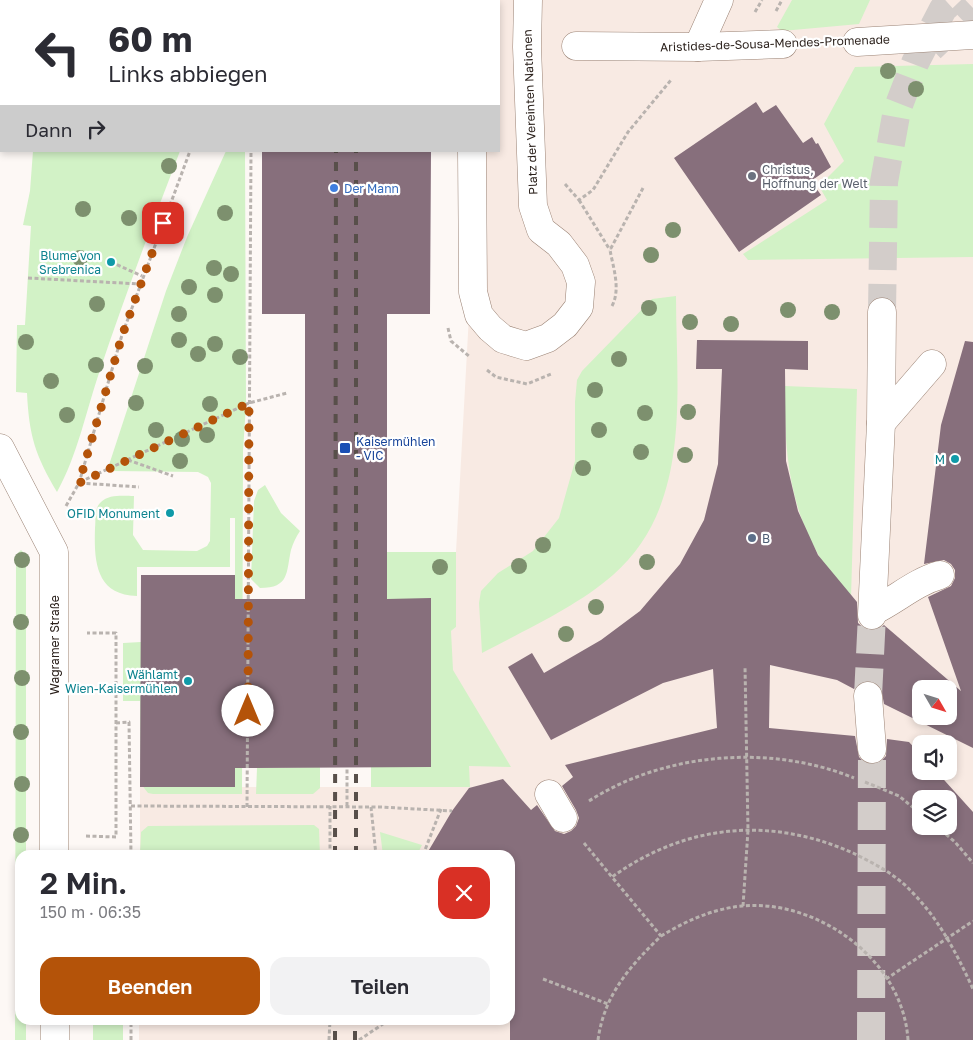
<!DOCTYPE html>
<html lang="de">
<meta charset="utf-8">
<style>
body{margin:0;font-family:"Golos Text",sans-serif;background:#f2f2f3;color:#2b2b33;height:100vh;display:flex;flex-direction:column;font-size:19px;white-space:nowrap}
*{box-sizing:border-box;margin:0}
p{font-size:16px;color:#7c7c81}
.icon{flex:none;width:28px;height:28px;fill:none;stroke:currentColor;stroke-width:2;stroke-linecap:round;stroke-linejoin:round}
.map{position:relative;flex:1;overflow:hidden}
.side{position:absolute;left:15px;top:850px;width:500px;height:175px;display:flex;flex-direction:column;background:#fff;border-radius:15px;box-shadow:0 2px 8px #0003}
.side>*{flex:none}
.hud{position:absolute;left:0px;top:0px;width:500px;height:152px;box-shadow:0 2px 8px #0003;background:#fff;color:#2b2b33;overflow:hidden}
.needle{width:32px;rotate:129deg}
.controls{position:absolute;left:912px;top:680px;display:grid;gap:10px}
.controls a{display:grid;place-items:center;width:45px;height:45px;border-radius:10px;background:#fff;box-shadow:0 2px 8px #0003;font-size:25px}
.pin{position:absolute;display:grid;place-items:center;width:42px;height:42px;color:#fff;margin:-21px;border-radius:10px;box-shadow:0 2px 8px #0006}
.me{position:absolute;width:55px;margin:-28px;rotate:0deg;stroke-linejoin:round;filter:drop-shadow(0 0 4px #0008)}
.turn{display:flex;align-items:center;gap:18px;height:105px;padding:0 25px;font-size:22px}
.turn .icon{width:65px;height:65px;stroke-width:2.5}
.turn b{display:block;font-size:35px;line-height:42px}
.then{display:flex;align-items:center;height:48px;padding:0 25px;background:#0003;gap:10px;font-size:19px}
.round{display:grid;place-items:center;flex:none;width:52px;height:52px;border-radius:15px;background:#f2f2f3}
.head{display:flex;align-items:center;justify-content:space-between;height:85px;padding:0 25px}
h1{font-size:30px;font-weight:600;line-height:38px}
.primary-button{display:flex;gap:10px;margin-top:auto;padding:10px 25px}
.primary-button a{flex:1;height:58px;border-radius:15px;background:#b45309;color:#fff;font-size:20px;font-weight:600;line-height:58px;text-align:center}
.primary-button a+a{background:#f2f2f3;color:#2b2b33}
.map>svg:first-child{display:block}
.built{fill:#f8eae3;fill-rule:evenodd}
.green{fill:#d2f2c6}
.building{fill:#876f7c;fill-rule:evenodd}
.lines{fill:none;stroke-linecap:round;stroke-linejoin:round}
.minor-tunnel{stroke:#d3cdca;stroke-width:28;stroke-dasharray:28 14;stroke-linecap:butt}
.minor-casing{stroke:#9b8375;stroke-width:29}
.path{stroke:#b9b3af;stroke-width:3;stroke-dasharray:4 2.5;stroke-linecap:butt}
.minor{stroke:#fff;stroke-width:28}
.rail{stroke:#584f4a;stroke-width:4;stroke-dasharray:9 9;stroke-linecap:butt}
.tree{fill:#7d906e}
.route{stroke:#b45309;stroke-width:9;stroke-dasharray:0 16.2}
.worship-dot{fill:#6b7280;stroke:#fff;stroke-width:2}
.shop-dot{fill:#3f7fe0;stroke:#fff;stroke-width:2}
.culture-dot{fill:#0f9aa8;stroke:#fff;stroke-width:2}
.transit-dot{fill:#1a4fb4;stroke:#fff;stroke-width:2}
.service-dot{fill:#5c6f8a;stroke:#fff;stroke-width:2}
.labels{text-anchor:middle;dominant-baseline:central;stroke-width:4.5;stroke-linejoin:round;paint-order:stroke}
.street-label{font-size:12px;fill:#2c221d;stroke:#fff}
.worship-label{font-size:12px;fill:#5b616d;stroke:#fff;text-anchor:start}
.shop-label{font-size:12px;fill:#366cbe;stroke:#fff;text-anchor:start}
.culture-label{font-size:12px;fill:#0d838f;stroke:#fff;text-anchor:end}
.transit-label{font-size:12px;fill:#164399;stroke:#fff;text-anchor:start}
.service-label{font-size:12px;fill:#4e5e75;stroke:#fff;text-anchor:start}
</style>
<div class="map">
<svg width="973" height="1040" viewBox="0 0 973 1040">
<rect width="100%" height="100%" fill="#fdf8f5"/>
<!-- built -->
<path class="built" d="M486 0H973V1040H139V1020H510V855H140V787H371V767H431V668L451 631 456 627V552L478 151H499V1ZM921 689H949V716H921ZM921 744H949V771H921ZM921 799H949V826H921Z"/>
<!-- green -->
<g class="green">
<polygon points="34,0 128,0 34,1"/>
<polygon points="792,0 870,0 859,24 782,31 777,27"/>
<polygon points="973,64 973,257 748,260 743,254 827,200 819,186 844,161 824,124 855,67"/>
<path d="M33 151H180C152 224 125 296 100 370 86 411 78 454 57 492 35 455 29 435 27 393L16 392 17 325H25L31 226 23 225 30 191Z"/>
<path d="M226 151H245L246 405 243 451 242 794H153L148 793 141 784 140 701H123V643L141 642V575H235V518H230V567H137V596C95 595 94 560 95 528 96 520 94 508 101 502 109 494 124 496 134 496L133 535 143 550 197 551 207 546 210 541 211 483 208 477 198 472 112 471 109 465 166 291 187 237Z"/>
<path d="M676 296C676 392 693 505 613 575 578 606 523 631 482 653L479 603 481 591 498 573 533 551 559 518 575 461V402L577 380 582 371 652 299Z"/>
<path d="M785 386 857 389 851 598C840 584 827 570 818 554 788 503 784 444 785 386Z"/>
<path d="M265 485 281 513 300 531C296 537 293 543 291 550 286 572 290 588 260 588L251 579 254 501 258 490Z"/>
<polygon points="21,550 26,555 26,855 20,855 20,1020 26,1020 26,1040 15,1040 16,555"/>
<polygon points="364,552 456,552 456,627 451,631 453,670 511,767 469,766 470,787 371,787 371,767 431,767 431,599 364,599"/>
<polygon points="320,767 320,788 313,794 256,794 257,768"/>
<polygon points="314,825 319,829 320,855 140,855 141,832 148,826"/>
<polygon points="380,832 422,845 417,855 383,855"/>
<rect x="93" y="1020" width="30" height="20"/>
</g>
<!-- building -->
<g class="building">
<polygon points="756,102 763,113 776,105 803,143 812,137 816,144 818,143 831,167 811,181 821,195 739,252 674,158"/>
<polygon points="262,151 431,151 430,314 387,314 387,599 431,598 431,767 235,768 235,787 140,787 141,575 235,575 235,599 305,599 305,314 262,314"/>
<path d="M697 340 808 341V370L785 369 786 461 798 511 818 555 857 602 858 623 864 628 871 631 879 629 884 625 961 691 928 597 951 586 955 578V570L951 564 944 560 924 564 941 425 965 341 973 342V748L884 704 881 688 874 682 866 681 860 683 854 689 837 680 770 665 769 728 855 736 859 757 865 763 873 765 880 762 886 756 887 739 909 742 921 755V771H936L973 812V1040H510V855H426L452 811 469 788 503 779 531 810 537 805 555 831 564 834 571 831 576 826 579 818 576 810 562 786 573 777 565 765 717 728 713 669 663 683 551 740 508 667 532 653 544 673 601 640 640 611 680 564 704 520 718 464 722 369H696ZM921 689H949V716H921ZM921 799H949V826H921Z"/>
</g>
<g class="lines">
<!-- minor-tunnel -->
<g class="minor-tunnel">
<polyline points="931,48 973,8"/>
<polyline points="882,312 884,182 897,110 915,63 943,9 953,0"/>
<polyline points="868,696 872,615"/>
<polyline points="871,1040 872,749"/>
</g>
<!-- minor casing -->
<g class="minor-casing">
<g id="minor">
<polyline points="474,1 474,0"/>
<polyline points="857,42 973,35"/>
<polyline points="576,46 698,47 783,44"/>
<polyline points="698,47 719,0"/>
<polyline points="472,151 473,292 479,315 490,328 503,339 526,346 548,338 565,325 579,307 581,282 575,265 559,244 541,230 533,206 527,47 528,0"/>
<polyline points="881,423 932,364"/>
<polyline points="0,448 54,552 54,855"/>
<path d="M873 611C896 600 915 582 940 575"/>
<polyline points="872,615 881,423 882,312"/>
<polyline points="868,696 872,749"/>
<polyline points="549,794 563,818"/>
<polyline points="55,1020 55,1040"/>
</g>
</g>
<!-- path -->
<g class="path">
<polyline points="141,1 143,0"/>
<polyline points="242,1 242,0"/>
<polyline points="776,11 782,0"/>
<polyline points="755,12 762,0"/>
<polyline points="565,184 579,200 593,190 628,132 671,80"/>
<polyline points="579,200 610,250"/>
<polyline points="111,262 142,276"/>
<polyline points="28,278 140,284"/>
<path d="M612 306C621 289 613 267 610 250L643 188"/>
<polyline points="448,328 451,341 470,357"/>
<polyline points="487,370 496,377 527,384 551,374"/>
<polyline points="128,460 173,476"/>
<polyline points="80,482 249,403 287,393"/>
<polyline points="80,483 139,487"/>
<polyline points="66,506 79,483 122,335 190,151"/>
<polyline points="116,723 129,722 131,855"/>
<polyline points="865,782 899,796 921,814"/>
<path d="M589 801C665 752 771 744 854 778"/>
<polyline points="131,806 381,807 452,811"/>
<polyline points="347,806 347,767"/>
<polyline points="247,807 251,151"/>
<polyline points="371,807 376,855"/>
<polyline points="936,826 955,842 973,863"/>
<polyline points="86,836 116,837 116,633 87,633"/>
<polyline points="584,843 612,877"/>
<polyline points="330,855 330,806"/>
<polyline points="423,855 441,809"/>
<polyline points="743,906 748,830 745,666"/>
<path d="M661 936C686 921 712 909 742 906 818 899 903 960 908 1040"/>
<polyline points="543,979 608,1004"/>
<polyline points="886,979 973,921"/>
<polyline points="131,1040 131,1020"/>
<polyline points="329,1040 330,1020"/>
<polyline points="359,1040 389,1020"/>
<path d="M598 1040C604 995 630 966 661 936L612 877C686 824 770 816 853 853 873 863 895 874 910 890 939 919 956 952 973 989"/>
</g>
<!-- minor -->
<use href="#minor" class="minor"/>
<!-- rail -->
<g class="rail">
<polyline points="334,0 334,1"/>
<polyline points="354,0 354,1"/>
<polyline points="335,855 336,151"/>
<polyline points="356,855 356,151"/>
<polyline points="335,1040 335,1020"/>
<polyline points="355,1040 355,1020"/>
</g>
</g>
<!-- trees -->
<g class="tree">
<circle cx="888" cy="71" r="8"/>
<circle cx="916" cy="89" r="8"/>
<circle cx="169" cy="166" r="8"/>
<circle cx="83" cy="209" r="8"/>
<circle cx="225" cy="213" r="8"/>
<circle cx="129" cy="218" r="8"/>
<circle cx="673" cy="230" r="8"/>
<circle cx="651" cy="255" r="8"/>
<circle cx="80" cy="258" r="8"/>
<circle cx="214" cy="268" r="8"/>
<circle cx="231" cy="274" r="8"/>
<circle cx="189" cy="287" r="8"/>
<circle cx="215" cy="295" r="8"/>
<circle cx="97" cy="304" r="8"/>
<circle cx="649" cy="308" r="8"/>
<circle cx="788" cy="310" r="8"/>
<circle cx="832" cy="312" r="8"/>
<circle cx="179" cy="314" r="8"/>
<circle cx="690" cy="322" r="8"/>
<circle cx="731" cy="324" r="8"/>
<circle cx="179" cy="340" r="8"/>
<circle cx="26" cy="342" r="8"/>
<circle cx="215" cy="344" r="8"/>
<circle cx="198" cy="354" r="8"/>
<circle cx="240" cy="357" r="8"/>
<circle cx="619" cy="359" r="8"/>
<circle cx="96" cy="365" r="8"/>
<circle cx="145" cy="366" r="8"/>
<circle cx="51" cy="381" r="8"/>
<circle cx="595" cy="390" r="8"/>
<circle cx="136" cy="403" r="8"/>
<circle cx="210" cy="404" r="8"/>
<circle cx="688" cy="412" r="8"/>
<circle cx="645" cy="413" r="8"/>
<circle cx="67" cy="415" r="8"/>
<circle cx="156" cy="430" r="8"/>
<circle cx="599" cy="430" r="8"/>
<circle cx="207" cy="435" r="8"/>
<circle cx="182" cy="439" r="8"/>
<circle cx="641" cy="452" r="8"/>
<circle cx="685" cy="455" r="8"/>
<circle cx="180" cy="461" r="8"/>
<circle cx="583" cy="468" r="8"/>
<circle cx="543" cy="545" r="8"/>
<circle cx="22" cy="560" r="8"/>
<circle cx="647" cy="562" r="8"/>
<circle cx="519" cy="566" r="8"/>
<circle cx="440" cy="567" r="8"/>
<circle cx="596" cy="607" r="8"/>
<circle cx="21" cy="622" r="8"/>
<circle cx="566" cy="634" r="8"/>
<circle cx="22" cy="678" r="8"/>
<circle cx="21" cy="732" r="8"/>
<circle cx="22" cy="784" r="8"/>
<circle cx="21" cy="835" r="8"/>
</g>
<g class="lines">
<!-- route -->
<polyline class="route" points="163,223 122,336 79,483 249,403 248,711"/>
</g>
<!-- markers -->
<circle class="worship-dot" cx="752" cy="176" r="5"/>
<circle class="shop-dot" cx="334" cy="188" r="5"/>
<g class="culture-dot">
<circle cx="111" cy="262" r="5"/>
<circle cx="955" cy="459" r="5"/>
<circle cx="170" cy="513" r="5"/>
<circle cx="188" cy="681" r="5"/>
</g>
<rect class="transit-dot" x="339" y="442" width="12" height="12" rx="2.5"/>
<circle class="service-dot" cx="752" cy="538" r="5"/>
<g class="labels">
<!-- street labels -->
<g class="street-label">
<text transform="translate(775 43) rotate(-2)">Aristides-de-Sousa-Mendes-Promenade</text>
<text transform="translate(530 112) rotate(-92)">Platz der Vereinten Nationen</text>
<text transform="translate(54 645) rotate(-90)">Wagramer Straße</text>
</g>
<!-- worship labels -->
<g class="worship-label">
<text x="762" y="169">Christus,<tspan x="762" dy="14">Hoffnung der Welt</tspan></text>
</g>
<!-- shop labels -->
<g class="shop-label">
<text x="344" y="188">Der Mann</text>
</g>
<!-- culture labels -->
<g class="culture-label">
<text x="101" y="255">Blume von<tspan x="101" dy="14">Srebrenica</tspan></text>
<text x="945" y="459">M</text>
<text x="160" y="513">OFID Monument</text>
<text x="178" y="674">Wählamt<tspan x="178" dy="14">Wien-Kaisermühlen</tspan></text>
</g>
<!-- transit labels -->
<g class="transit-label">
<text x="356" y="441">Kaisermühlen<tspan x="356" dy="14">- VIC</tspan></text>
</g>
<!-- service labels -->
<g class="service-label">
<text x="762" y="538">B</text>
</g>
</g>
</svg>
<div class="controls">
<a><svg class="needle" viewBox="-14 -14 28 28"><path d="M0-13l5 13h-10z" fill="#e53935"/><path d="M0 13l5-13h-10z" fill="#7c7c81"/></svg></a>
<a><svg class="icon" aria-label="sound" viewBox="0 0 24 24"><path d="M4 9h4l5-4v14l-5-4H4zM17 9q2 3 0 6"/></svg></a>
<a><svg class="icon" aria-label="layers" viewBox="0 0 24 24"><path d="M12 4l9 5-9 5-9-5zM3 14l9 5 9-5"/></svg></a>
</div>
<div class="pin" style="left:163px;top:223px;background:#d93025"><svg class="icon" aria-label="arrive" viewBox="0 0 24 24"><path d="M6 21V4h12l-3 4 3 4H6"/></svg></div>
<svg class="me" style="left:248px;top:711px" viewBox="-20 -20 40 40"><circle r="19" fill="#fff"/><path d="M0-13L10 11 0 6-10 11z" fill="#b45309"/></svg>
<div class="hud">
<div class="turn"><svg class="icon" aria-label="left" viewBox="0 0 24 24"><path d="M17 20v-9H6M10 6l-5 5 5 5"/></svg><div><b>60 m</b>Links abbiegen</div></div>
<div class="then">Dann<svg class="icon" aria-label="right" viewBox="0 0 24 24"><path d="M7 20v-9h11M14 6l5 5-5 5"/></svg></div>
</div>
<section class="side">
<div class="head"><div><h1>2 Min.</h1><p>150 m · 06:35</p></div><a class="round" style="background:#d93025;color:#fff"><svg class="icon" aria-label="close" viewBox="0 0 24 24"><path d="M6 6l12 12M18 6L6 18"/></svg></a></div>
<div class="primary-button"><a>Beenden</a><a>Teilen</a></div>
</section>
</div>
